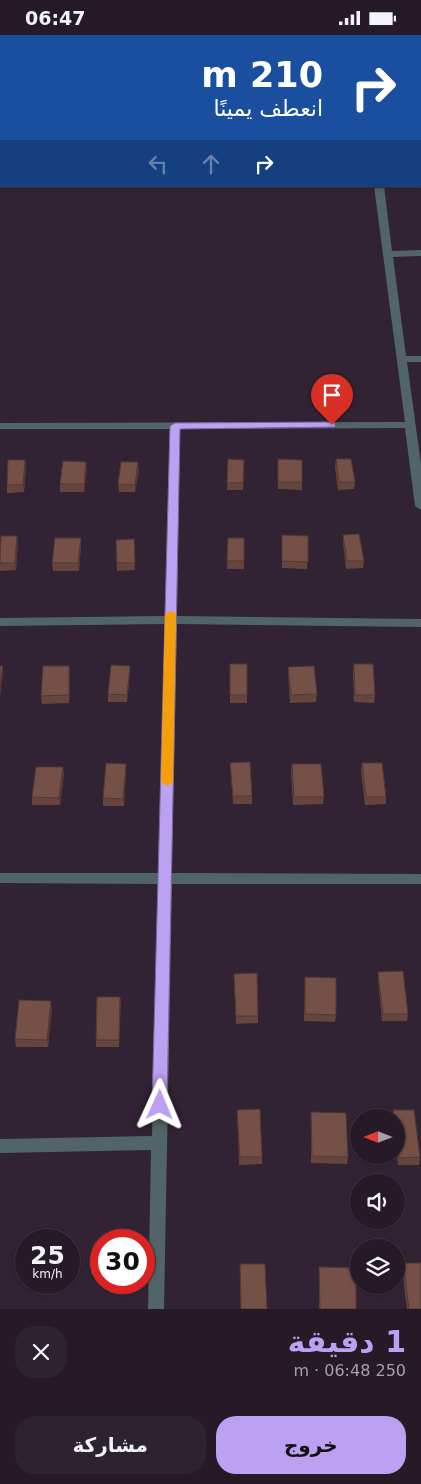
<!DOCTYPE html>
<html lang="ar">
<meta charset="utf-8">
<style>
body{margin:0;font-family:"DejaVu Sans","Noto Sans Arabic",sans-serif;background:#2d232e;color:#f1f3f6;direction:rtl;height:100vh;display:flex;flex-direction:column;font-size:19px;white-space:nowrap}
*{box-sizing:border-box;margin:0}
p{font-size:16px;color:#a3a1a7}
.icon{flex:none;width:28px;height:28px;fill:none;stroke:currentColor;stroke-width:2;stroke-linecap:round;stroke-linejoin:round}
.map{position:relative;height:1274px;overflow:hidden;direction:ltr}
.drawer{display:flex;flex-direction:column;background:#251a26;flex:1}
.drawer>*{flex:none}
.top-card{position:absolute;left:0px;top:0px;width:421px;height:152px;box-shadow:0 1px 4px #0004,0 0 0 1px #423843;direction:rtl;background:#1a4fa0;color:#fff;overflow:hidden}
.needle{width:32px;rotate:270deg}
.buttons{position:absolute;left:350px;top:1074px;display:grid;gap:10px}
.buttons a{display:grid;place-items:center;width:55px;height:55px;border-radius:50%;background:#251a26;box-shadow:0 1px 4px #0004,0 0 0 1px #423843;font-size:25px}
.speed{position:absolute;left:15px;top:1194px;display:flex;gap:10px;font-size:25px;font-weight:700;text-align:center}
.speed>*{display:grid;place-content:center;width:65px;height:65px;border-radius:50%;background:#251a26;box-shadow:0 1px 4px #0004,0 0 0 1px #423843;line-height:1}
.speed small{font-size:12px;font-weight:400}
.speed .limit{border:8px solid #d22;background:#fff;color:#111}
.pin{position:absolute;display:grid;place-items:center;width:42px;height:42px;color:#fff;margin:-51px -21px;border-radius:50% 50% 50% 0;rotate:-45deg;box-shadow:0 0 5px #0007}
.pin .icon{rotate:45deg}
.me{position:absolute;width:55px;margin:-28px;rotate:1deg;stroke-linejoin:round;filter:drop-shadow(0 0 4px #0008)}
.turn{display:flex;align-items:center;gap:18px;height:105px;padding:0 15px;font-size:22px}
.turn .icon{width:65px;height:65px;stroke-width:2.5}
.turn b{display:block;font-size:35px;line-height:42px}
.lanes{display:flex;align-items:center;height:48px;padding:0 15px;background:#0003;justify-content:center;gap:25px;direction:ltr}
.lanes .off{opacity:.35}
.round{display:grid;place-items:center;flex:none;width:52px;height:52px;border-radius:20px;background:#2d232e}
.overview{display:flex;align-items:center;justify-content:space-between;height:85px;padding:0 15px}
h1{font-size:30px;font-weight:600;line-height:38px;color:#bca0f2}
.primary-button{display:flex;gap:10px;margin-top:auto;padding:10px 15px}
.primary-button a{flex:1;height:58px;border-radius:20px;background:#bca0f2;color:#111;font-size:20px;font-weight:600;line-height:58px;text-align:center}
.primary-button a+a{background:#2d232e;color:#f1f3f6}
.status{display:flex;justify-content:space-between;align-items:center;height:35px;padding:0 25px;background:#251a26;direction:ltr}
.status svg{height:14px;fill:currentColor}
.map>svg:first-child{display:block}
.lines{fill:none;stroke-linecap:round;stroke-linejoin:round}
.minor{fill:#516467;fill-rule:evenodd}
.wall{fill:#65453d}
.shaded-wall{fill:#523832}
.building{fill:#755047;stroke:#523832}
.route{fill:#bca0f2;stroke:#7a689d}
.slow{fill:#f59e0b}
</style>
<div class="status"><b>06:47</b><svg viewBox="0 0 49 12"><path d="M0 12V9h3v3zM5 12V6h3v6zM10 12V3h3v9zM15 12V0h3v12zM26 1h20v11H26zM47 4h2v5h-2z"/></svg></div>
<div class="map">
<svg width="421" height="1274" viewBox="0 0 421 1274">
<rect width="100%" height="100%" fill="#312333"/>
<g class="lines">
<!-- minor -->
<g class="minor">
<rect x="355" y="0" width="8" height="1"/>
<rect x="420" y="18" width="1" height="4"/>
<polygon points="374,151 384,151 392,216 421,215 421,221 393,222 406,321 421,321 421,327 407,327 421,429 421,475 415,471 405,393 180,394 177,581 421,584 421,592 177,589 172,838 421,839 421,849 172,849 164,1274 148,1274 151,1115 0,1118 0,1104 152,1101 158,849 0,848 0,838 158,838 165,589 0,591 0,583 165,581 170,394 0,394 0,388 405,387"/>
</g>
</g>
<!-- wall -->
<g class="wall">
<polygon points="228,424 244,425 243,455 227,455"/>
<polygon points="278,424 302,447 302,455 278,454"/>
<polygon points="336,424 355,447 354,454 338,455 335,432"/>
<polygon points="25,425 26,433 24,457 7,458 7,450"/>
<polygon points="87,434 84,457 60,457 60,449"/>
<polygon points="139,435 135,457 119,457 118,449"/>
<polygon points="282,500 308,501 307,534 282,533"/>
<polygon points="343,500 364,526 363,533 346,534 343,507"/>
<polygon points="81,503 81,511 79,536 53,536 52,528"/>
<polygon points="228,503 244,503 244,534 227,534"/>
<polygon points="134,504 135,535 117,536 116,505"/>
<polygon points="0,508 18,508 16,535 0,536"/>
<rect x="230" y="629" width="17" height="39"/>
<polygon points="354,629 375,660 374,668 354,667 353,637"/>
<polygon points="69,631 70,638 69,668 42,669 41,661"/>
<polygon points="288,632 317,659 316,667 290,668 288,639"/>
<polygon points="130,638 127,667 108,667 108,659"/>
<polygon points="230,728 252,761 252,769 233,769"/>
<polygon points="362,728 386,762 386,769 365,770 361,736"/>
<polygon points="292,729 324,762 323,769 293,770 291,737"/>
<polygon points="63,732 64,740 60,770 32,770 32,762"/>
<polygon points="126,736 124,771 103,771 103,763"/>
<polygon points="378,937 408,979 407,986 382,986 378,944"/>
<polygon points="234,939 258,981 258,988 236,989"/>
<polygon points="305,942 336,980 335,987 304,986"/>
<polygon points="120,962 119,1012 96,1012 96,1005"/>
<polygon points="52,974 48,1012 16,1012 15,1004"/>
<polygon points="237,1075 262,1122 262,1129 239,1130"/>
<polygon points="393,1075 420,1122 419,1130 398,1130 396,1114 396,1082 393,1082"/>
<polygon points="311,1077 348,1122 347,1129 311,1128"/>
<polygon points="403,1228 421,1274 407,1274 402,1235"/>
<polygon points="319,1232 356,1274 319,1274"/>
</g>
<!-- shaded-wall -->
<g class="shaded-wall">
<polygon points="25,425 26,433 24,457 23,450"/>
<polygon points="86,427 87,434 84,457 84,449"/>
<polygon points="138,427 139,435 135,457 135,450"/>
<polygon points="17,501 18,508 16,535 15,528"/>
<polygon points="81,503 81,511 79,536 78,528"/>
<polygon points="3,631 3,638 0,664 0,650"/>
<polygon points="69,631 70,638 69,668"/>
<polygon points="130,631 130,638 127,667 127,660"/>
<polygon points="126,729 126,736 124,771 123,764"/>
<polygon points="63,732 64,740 60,770 59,763"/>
<polygon points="120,962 121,969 119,1012 119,1005"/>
<polygon points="51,966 52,974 48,1012 47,1005"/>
</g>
<!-- building -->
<g class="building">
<polygon points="228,424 244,425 243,448 227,448"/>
<polygon points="278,424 302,425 302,447 278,447"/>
<polygon points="336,424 351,424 355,447 339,447"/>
<polygon points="8,425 25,425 23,450 7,450"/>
<polygon points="63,426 86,427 84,449 60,449"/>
<polygon points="121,427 138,427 135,450 118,449"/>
<polygon points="359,499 364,526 347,526 343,500"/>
<polygon points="282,500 308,501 308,527 282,526"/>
<polygon points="1,501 17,501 15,528 0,528"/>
<polygon points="55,503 81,503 78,528 52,528"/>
<polygon points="228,503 244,503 244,526 227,526"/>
<polygon points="134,504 135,528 117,528 116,505"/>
<rect x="230" y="629" width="17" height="31"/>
<polygon points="354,629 373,629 375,660 355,660"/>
<polygon points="111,630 130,631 127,660 108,659"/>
<polygon points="0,631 3,631 0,650"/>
<polygon points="43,631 69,631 69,660 41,661"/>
<polygon points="314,631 317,659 291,660 288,632"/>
<polygon points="250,727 252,761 233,761 230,728"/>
<polygon points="106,728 126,729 123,764 103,763"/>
<polygon points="362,728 382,728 386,762 366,762"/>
<polygon points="292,729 321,729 324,762 294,762"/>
<polygon points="36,732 63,732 59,763 32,762"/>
<polygon points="403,936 408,979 383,979 378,937"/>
<polygon points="257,938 258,981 236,981 234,939"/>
<polygon points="305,942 336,943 336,980 305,979"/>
<polygon points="97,962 120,962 119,1005 96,1005"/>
<polygon points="19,965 51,966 47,1005 15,1004"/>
<polygon points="260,1074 262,1122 240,1122 237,1075"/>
<polygon points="393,1075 414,1075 420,1122 399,1123 396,1099 396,1082 394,1082"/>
<polygon points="311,1077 346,1078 348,1122 312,1121"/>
<polygon points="403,1228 421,1228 421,1274 409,1274"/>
<polygon points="240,1229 265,1229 267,1274 241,1274"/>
<polygon points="319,1232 356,1233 356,1274 320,1274"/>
</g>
<!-- route -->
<polygon class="route" points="332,387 335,388 335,392 180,394 167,1070 165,1075 160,1077 154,1075 152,1070 170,391 175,388"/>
<!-- slow -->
<polygon class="slow" points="171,576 176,579 173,747 167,751 161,747 165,579"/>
</svg>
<div class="buttons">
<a><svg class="needle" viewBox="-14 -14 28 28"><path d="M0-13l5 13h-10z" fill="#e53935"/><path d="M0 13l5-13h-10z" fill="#a3a1a7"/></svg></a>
<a><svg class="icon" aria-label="sound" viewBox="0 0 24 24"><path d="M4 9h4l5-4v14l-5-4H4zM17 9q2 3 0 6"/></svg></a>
<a><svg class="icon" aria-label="layers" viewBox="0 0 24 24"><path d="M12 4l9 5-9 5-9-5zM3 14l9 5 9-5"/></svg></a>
</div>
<div class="speed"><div>25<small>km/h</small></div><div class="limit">30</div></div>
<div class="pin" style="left:332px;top:390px;background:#d93025"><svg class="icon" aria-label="arrive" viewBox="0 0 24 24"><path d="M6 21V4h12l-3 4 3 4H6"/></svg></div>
<svg class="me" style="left:160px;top:1070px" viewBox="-20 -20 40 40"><path d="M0-17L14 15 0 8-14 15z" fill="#bca0f2" stroke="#fff" stroke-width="4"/></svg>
<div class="top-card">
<div class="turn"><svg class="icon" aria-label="right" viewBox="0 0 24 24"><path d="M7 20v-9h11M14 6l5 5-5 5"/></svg><div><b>210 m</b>انعطف يمينًا</div></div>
<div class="lanes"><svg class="icon off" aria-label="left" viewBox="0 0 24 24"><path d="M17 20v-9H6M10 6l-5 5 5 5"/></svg><svg class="icon off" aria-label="ahead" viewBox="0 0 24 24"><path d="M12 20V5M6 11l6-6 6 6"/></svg><svg class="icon" aria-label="right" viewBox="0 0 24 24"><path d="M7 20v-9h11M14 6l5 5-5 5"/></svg></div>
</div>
</div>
<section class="drawer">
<div class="overview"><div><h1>1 دقيقة</h1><p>250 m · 06:48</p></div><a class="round"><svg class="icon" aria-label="close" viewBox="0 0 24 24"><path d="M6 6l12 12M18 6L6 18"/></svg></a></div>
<div class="primary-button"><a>خروج</a><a>مشاركة</a></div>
</section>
